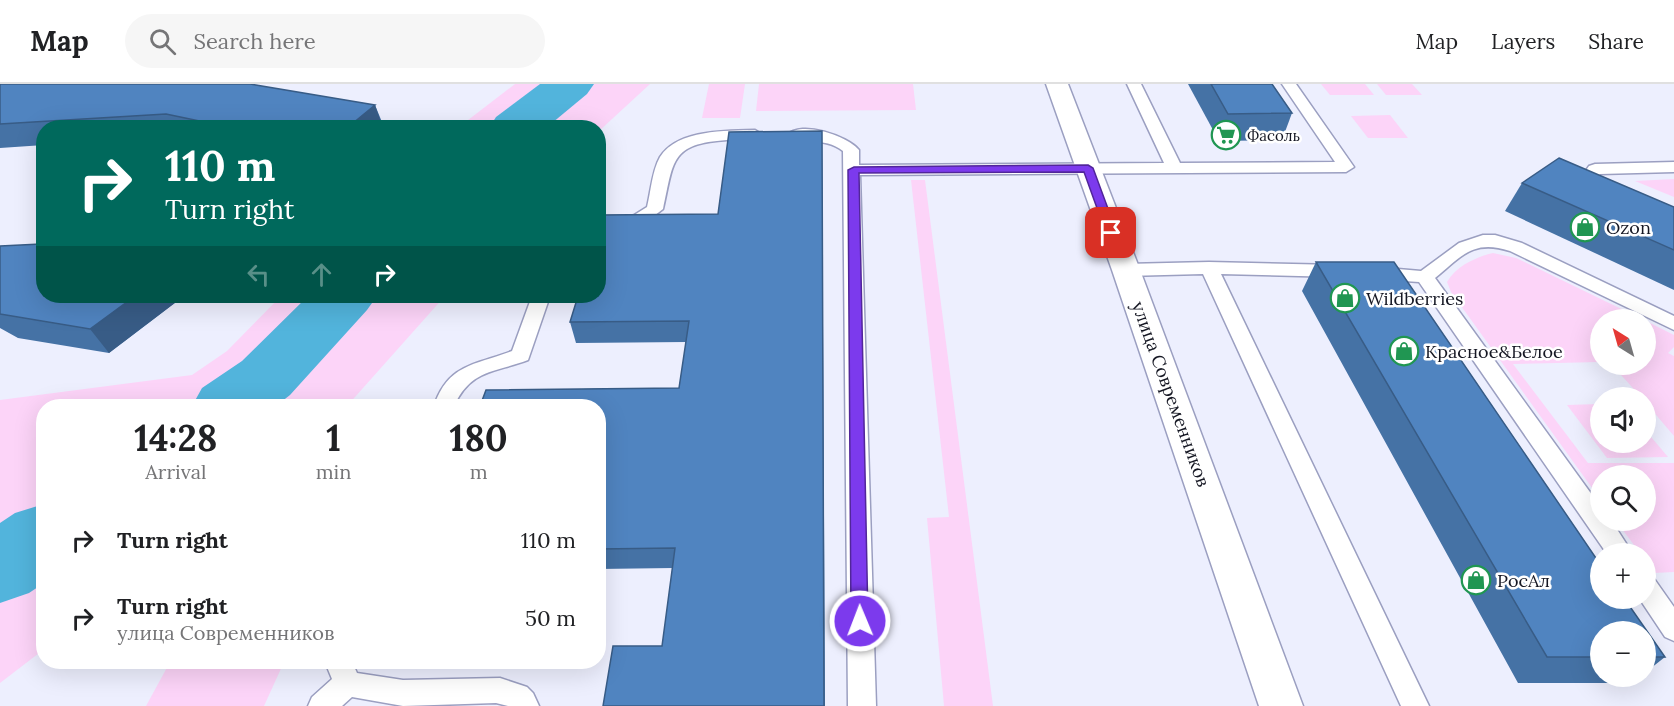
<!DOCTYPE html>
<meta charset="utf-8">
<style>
body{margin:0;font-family:Lora,serif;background:#f6f6f6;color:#202124;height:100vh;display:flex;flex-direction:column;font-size:22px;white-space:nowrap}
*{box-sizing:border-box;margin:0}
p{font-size:20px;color:#757577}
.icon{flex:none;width:33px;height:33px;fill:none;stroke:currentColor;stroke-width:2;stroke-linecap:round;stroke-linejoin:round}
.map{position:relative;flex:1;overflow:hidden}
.details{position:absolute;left:36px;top:315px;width:570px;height:270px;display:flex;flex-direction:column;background:#fff;border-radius:24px;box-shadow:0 6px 24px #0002}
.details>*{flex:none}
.hud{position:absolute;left:36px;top:36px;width:570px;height:183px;border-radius:24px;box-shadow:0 6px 24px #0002;background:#00695c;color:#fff;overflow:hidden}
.needle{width:39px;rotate:323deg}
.controls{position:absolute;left:1590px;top:225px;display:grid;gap:12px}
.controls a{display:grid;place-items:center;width:66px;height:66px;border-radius:50%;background:#fff;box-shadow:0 6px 24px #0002;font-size:30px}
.pin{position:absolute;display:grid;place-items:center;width:51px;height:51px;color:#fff;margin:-26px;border-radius:12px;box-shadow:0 3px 9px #0006}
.me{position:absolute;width:66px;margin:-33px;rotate:359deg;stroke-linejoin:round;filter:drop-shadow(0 0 4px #0008)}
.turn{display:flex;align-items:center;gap:21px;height:126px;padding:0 30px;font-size:27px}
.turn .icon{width:78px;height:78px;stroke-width:2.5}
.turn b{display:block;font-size:42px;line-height:51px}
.lanes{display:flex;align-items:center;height:57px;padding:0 30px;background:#0003;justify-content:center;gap:30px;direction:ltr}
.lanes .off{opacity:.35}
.eta{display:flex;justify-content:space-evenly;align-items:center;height:102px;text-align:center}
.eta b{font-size:36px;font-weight:800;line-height:42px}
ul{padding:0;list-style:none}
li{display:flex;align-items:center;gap:18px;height:78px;padding:0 30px}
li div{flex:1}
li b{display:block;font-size:22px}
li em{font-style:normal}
header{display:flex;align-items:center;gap:36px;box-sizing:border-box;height:84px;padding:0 30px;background:#fff;border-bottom:2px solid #e0e0e0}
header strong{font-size:28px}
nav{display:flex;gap:33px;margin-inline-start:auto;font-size:21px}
.search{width:420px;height:54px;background:#f6f6f6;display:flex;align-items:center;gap:15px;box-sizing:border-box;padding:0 21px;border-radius:33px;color:#757577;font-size:22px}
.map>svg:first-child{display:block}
.green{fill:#fcd4f8}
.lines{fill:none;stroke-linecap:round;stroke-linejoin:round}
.river{fill:#52b4dc;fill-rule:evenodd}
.service-casing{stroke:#9b9fc1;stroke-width:3}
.minor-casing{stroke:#9b9fc1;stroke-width:3}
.service{fill:#fff;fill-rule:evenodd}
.minor{fill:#fff;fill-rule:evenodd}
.wall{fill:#4572a5}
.shaded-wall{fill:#385c86}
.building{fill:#5084c0;stroke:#385c86;stroke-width:1.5}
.route{fill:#7c3aed;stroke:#51269a;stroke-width:1.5}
.labels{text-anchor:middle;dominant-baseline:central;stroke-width:5;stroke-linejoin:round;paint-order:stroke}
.far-poi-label{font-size:15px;fill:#151723;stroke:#fff;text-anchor:start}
.poi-label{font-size:18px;fill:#151723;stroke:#fff;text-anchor:start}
.street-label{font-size:18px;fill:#151723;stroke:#fff}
</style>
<header>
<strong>Map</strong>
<div class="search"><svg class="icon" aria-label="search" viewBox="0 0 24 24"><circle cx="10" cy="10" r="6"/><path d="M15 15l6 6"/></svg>Search here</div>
<nav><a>Map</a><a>Layers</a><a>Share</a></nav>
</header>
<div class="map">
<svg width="1674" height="622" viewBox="0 0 1674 622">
<rect width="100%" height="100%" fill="#edeffe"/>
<!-- green -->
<g class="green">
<polygon points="515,0 562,0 502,43 459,43"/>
<polygon points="578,0 650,0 599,47 598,44 522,43"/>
<polygon points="709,0 745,0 740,34 702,34"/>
<polygon points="759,0 913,0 916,26 756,27"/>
<polygon points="1321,0 1365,0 1374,11 1330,11"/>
<polygon points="1377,0 1412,0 1422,11 1386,11"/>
<polygon points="1390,31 1408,54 1368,54 1351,32"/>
<polygon points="1674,95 1674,113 1635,97"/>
<polygon points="911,96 925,96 993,622 944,622 927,434 949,433"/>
<path d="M1493 169 1516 174 1642 235 1600 236V278L1513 280 1588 379H1674V488L1654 489 1646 477V470L1640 469 1616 437 1646 436V392H1600V415L1451 208 1447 198C1456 182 1476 173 1493 169Z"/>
<polygon points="281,212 332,212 286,259 211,322 44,322 43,441 0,471 0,316 192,291 227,267"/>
<polygon points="357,212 445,212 347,322 240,322 295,275"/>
<polygon points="1646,237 1674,251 1674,263 1668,269 1674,272 1674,352 1646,319 1646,314 1641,313 1612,281 1646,280"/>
<polygon points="1600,320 1600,358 1646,358 1646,347 1668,373 1607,374 1567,321"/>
<polygon points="43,460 43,566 0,599 0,490"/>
<polygon points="170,578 284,578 264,622 146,622"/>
</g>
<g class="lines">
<!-- river -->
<g class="river">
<polygon points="540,0 594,0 587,10 546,44 489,44 496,33"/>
<polygon points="308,212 377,212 367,226 290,311 276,322 192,322 202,304 242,277"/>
<polygon points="44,420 44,499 29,509 0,519 0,439 15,429"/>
</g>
<!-- service casing -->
<g class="service-casing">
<g id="service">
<path d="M1127 0H1141L1180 79 1335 78 1282 0H1296L1354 83 1346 88 860 91 876 622H848L843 67C825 52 797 61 787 51 801 36 848 52 859 66V81L1164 79Z"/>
<path d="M755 46 763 51 760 54C750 57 738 56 727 56 670 60 674 76 663 125L641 142 598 143V133H631L647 123C651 107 652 87 660 73 678 45 726 47 755 46Z"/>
<polygon points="1674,78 1674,88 1600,90 1597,93 1615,104 1607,109 1582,98 1580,95 1589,82 1595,80"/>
<path d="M1483 151H1495L1522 159 1674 232V246L1510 167C1473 155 1462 172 1435 194L1600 422V436H1611L1633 470H1607L1419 198 1375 195 1369 193 1366 189 1369 185 1375 183 1421 187 1459 159Z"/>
<polygon points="1209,178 1338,181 1344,183 1347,187 1344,191 1338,193 1221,190 1429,622 1401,622 1203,190 1126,192 1120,190 1117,186 1120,182 1126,180"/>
<path d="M532 212H550L528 276C494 289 471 285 454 322H434C448 280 475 281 512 267Z"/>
<polygon points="1646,493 1655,496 1674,523 1674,557 1665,553 1639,514 1646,514"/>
<polygon points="325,578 352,578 357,589 403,596 500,594 527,603 533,609 539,622 508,622 496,619 403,622 352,613 342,622 308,622 312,613 332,595"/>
</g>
</g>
<!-- minor casing -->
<g class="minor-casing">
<polygon id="minor" points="1046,0 1068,0 1140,186 1303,622 1259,622 1112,186"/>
</g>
<!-- service -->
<use href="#service" class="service"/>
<!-- minor -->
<use href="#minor" class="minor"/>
</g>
<!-- wall -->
<g class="wall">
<polygon points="0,0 375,21 384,43 44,44 44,61 0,64"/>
<polygon points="1188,0 1272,0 1292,29 1282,56 1219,57"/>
<polygon points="822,47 825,622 603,622 613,562 662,562 673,484 598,485 598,322 480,322 486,306 679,304 686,258 576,259 570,238 578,212 598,212 598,137 600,131 718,130 729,48"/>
<polygon points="1522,99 1674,123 1674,206 1505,127"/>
<polygon points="0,162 44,212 184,212 109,269 18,254 0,244"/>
<polygon points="1316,178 1394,178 1600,480 1600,514 1624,514 1665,573 1646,588 1646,548 1600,548 1600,592 1639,592 1631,599 1518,599 1302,207"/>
</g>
<!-- shaded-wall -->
<g class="shaded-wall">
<polygon points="375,21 383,44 347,44"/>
<polygon points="135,212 184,212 109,269 90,245"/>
</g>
<!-- building -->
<g class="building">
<polygon points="0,0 250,0 375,21 347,44 233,44 166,30 0,40"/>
<polygon points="1211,0 1272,0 1292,29 1228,30"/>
<polygon points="822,47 824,622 603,622 613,562 662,562 675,464 598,465 598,322 480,322 486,306 679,304 689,237 570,238 578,212 598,212 598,137 600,131 718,130 729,48"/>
<polygon points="1559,74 1674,123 1674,166 1522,99"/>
<polygon points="41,160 44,160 44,212 135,212 90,245 0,230 0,162"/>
<polygon points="1316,178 1394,178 1600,480 1600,514 1624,514 1665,573 1646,573 1646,548 1600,548 1600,573 1547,573"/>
</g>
<!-- route -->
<polygon class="route" points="1088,81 1093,84 1117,149 1115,151 1111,152 1106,149 1084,88 859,89 868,537 866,543 860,545 854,543 851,537 848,86 854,83"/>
<!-- icons -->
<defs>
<g id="supermarket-ring" transform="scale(1.5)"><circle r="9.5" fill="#fff" stroke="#209652" stroke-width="1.5"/><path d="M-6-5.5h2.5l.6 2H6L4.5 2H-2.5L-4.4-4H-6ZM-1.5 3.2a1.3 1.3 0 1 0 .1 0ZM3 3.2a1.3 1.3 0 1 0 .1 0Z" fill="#209652"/></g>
<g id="shop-ring" transform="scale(1.5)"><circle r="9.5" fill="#fff" stroke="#209652" stroke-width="1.5"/><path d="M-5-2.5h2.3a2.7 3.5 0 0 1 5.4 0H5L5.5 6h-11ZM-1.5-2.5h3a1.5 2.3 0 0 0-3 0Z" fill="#209652"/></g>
</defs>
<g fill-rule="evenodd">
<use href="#supermarket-ring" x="1226" y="51"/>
<use href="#shop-ring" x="1585" y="143"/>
<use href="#shop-ring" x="1345" y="214"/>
<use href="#shop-ring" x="1404" y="267"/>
<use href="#shop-ring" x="1476" y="496"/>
</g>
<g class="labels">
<!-- far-poi labels -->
<g class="far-poi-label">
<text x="1247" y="51">Фасоль</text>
</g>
<!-- poi labels -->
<g class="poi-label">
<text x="1606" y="143">Ozon</text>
<text x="1366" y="214">Wildberries</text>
<text x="1425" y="267">Красное&amp;Белое</text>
<text x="1497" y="496">РосАл</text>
</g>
<!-- street labels -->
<g class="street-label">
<text transform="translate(1171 310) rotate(70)">улица Современников</text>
</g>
</g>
</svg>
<div class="controls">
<a><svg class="needle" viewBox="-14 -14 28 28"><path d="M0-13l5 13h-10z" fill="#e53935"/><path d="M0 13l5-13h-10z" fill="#757577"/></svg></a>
<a><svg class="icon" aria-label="sound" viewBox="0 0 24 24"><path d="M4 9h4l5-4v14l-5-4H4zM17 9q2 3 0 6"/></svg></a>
<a><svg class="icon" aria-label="search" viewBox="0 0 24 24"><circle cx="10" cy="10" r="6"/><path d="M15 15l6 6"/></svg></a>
<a>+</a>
<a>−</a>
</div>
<div class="pin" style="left:1111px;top:149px;background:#d93025"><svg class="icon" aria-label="arrive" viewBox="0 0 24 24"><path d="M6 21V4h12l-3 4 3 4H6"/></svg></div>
<svg class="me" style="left:860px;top:537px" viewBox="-20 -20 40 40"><circle r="17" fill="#7c3aed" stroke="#fff" stroke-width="3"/><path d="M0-11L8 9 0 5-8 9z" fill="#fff"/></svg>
<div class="hud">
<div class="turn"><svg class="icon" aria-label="right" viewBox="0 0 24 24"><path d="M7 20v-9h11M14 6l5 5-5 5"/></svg><div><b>110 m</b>Turn right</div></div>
<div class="lanes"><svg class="icon off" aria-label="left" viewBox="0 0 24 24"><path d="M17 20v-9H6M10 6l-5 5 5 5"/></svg><svg class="icon off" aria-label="ahead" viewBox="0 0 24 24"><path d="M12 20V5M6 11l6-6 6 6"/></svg><svg class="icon" aria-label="right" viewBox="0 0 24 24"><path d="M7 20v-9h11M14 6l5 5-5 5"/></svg></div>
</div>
<section class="details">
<div class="eta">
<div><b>14:28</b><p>Arrival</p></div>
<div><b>1</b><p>min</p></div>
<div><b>180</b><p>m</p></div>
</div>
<ul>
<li><svg class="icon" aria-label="right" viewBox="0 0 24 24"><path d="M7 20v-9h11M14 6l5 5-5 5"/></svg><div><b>Turn right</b></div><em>110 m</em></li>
<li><svg class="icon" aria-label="right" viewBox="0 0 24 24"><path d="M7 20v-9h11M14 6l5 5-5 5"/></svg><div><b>Turn right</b><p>улица Современников</p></div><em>50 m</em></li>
</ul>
</section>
</div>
